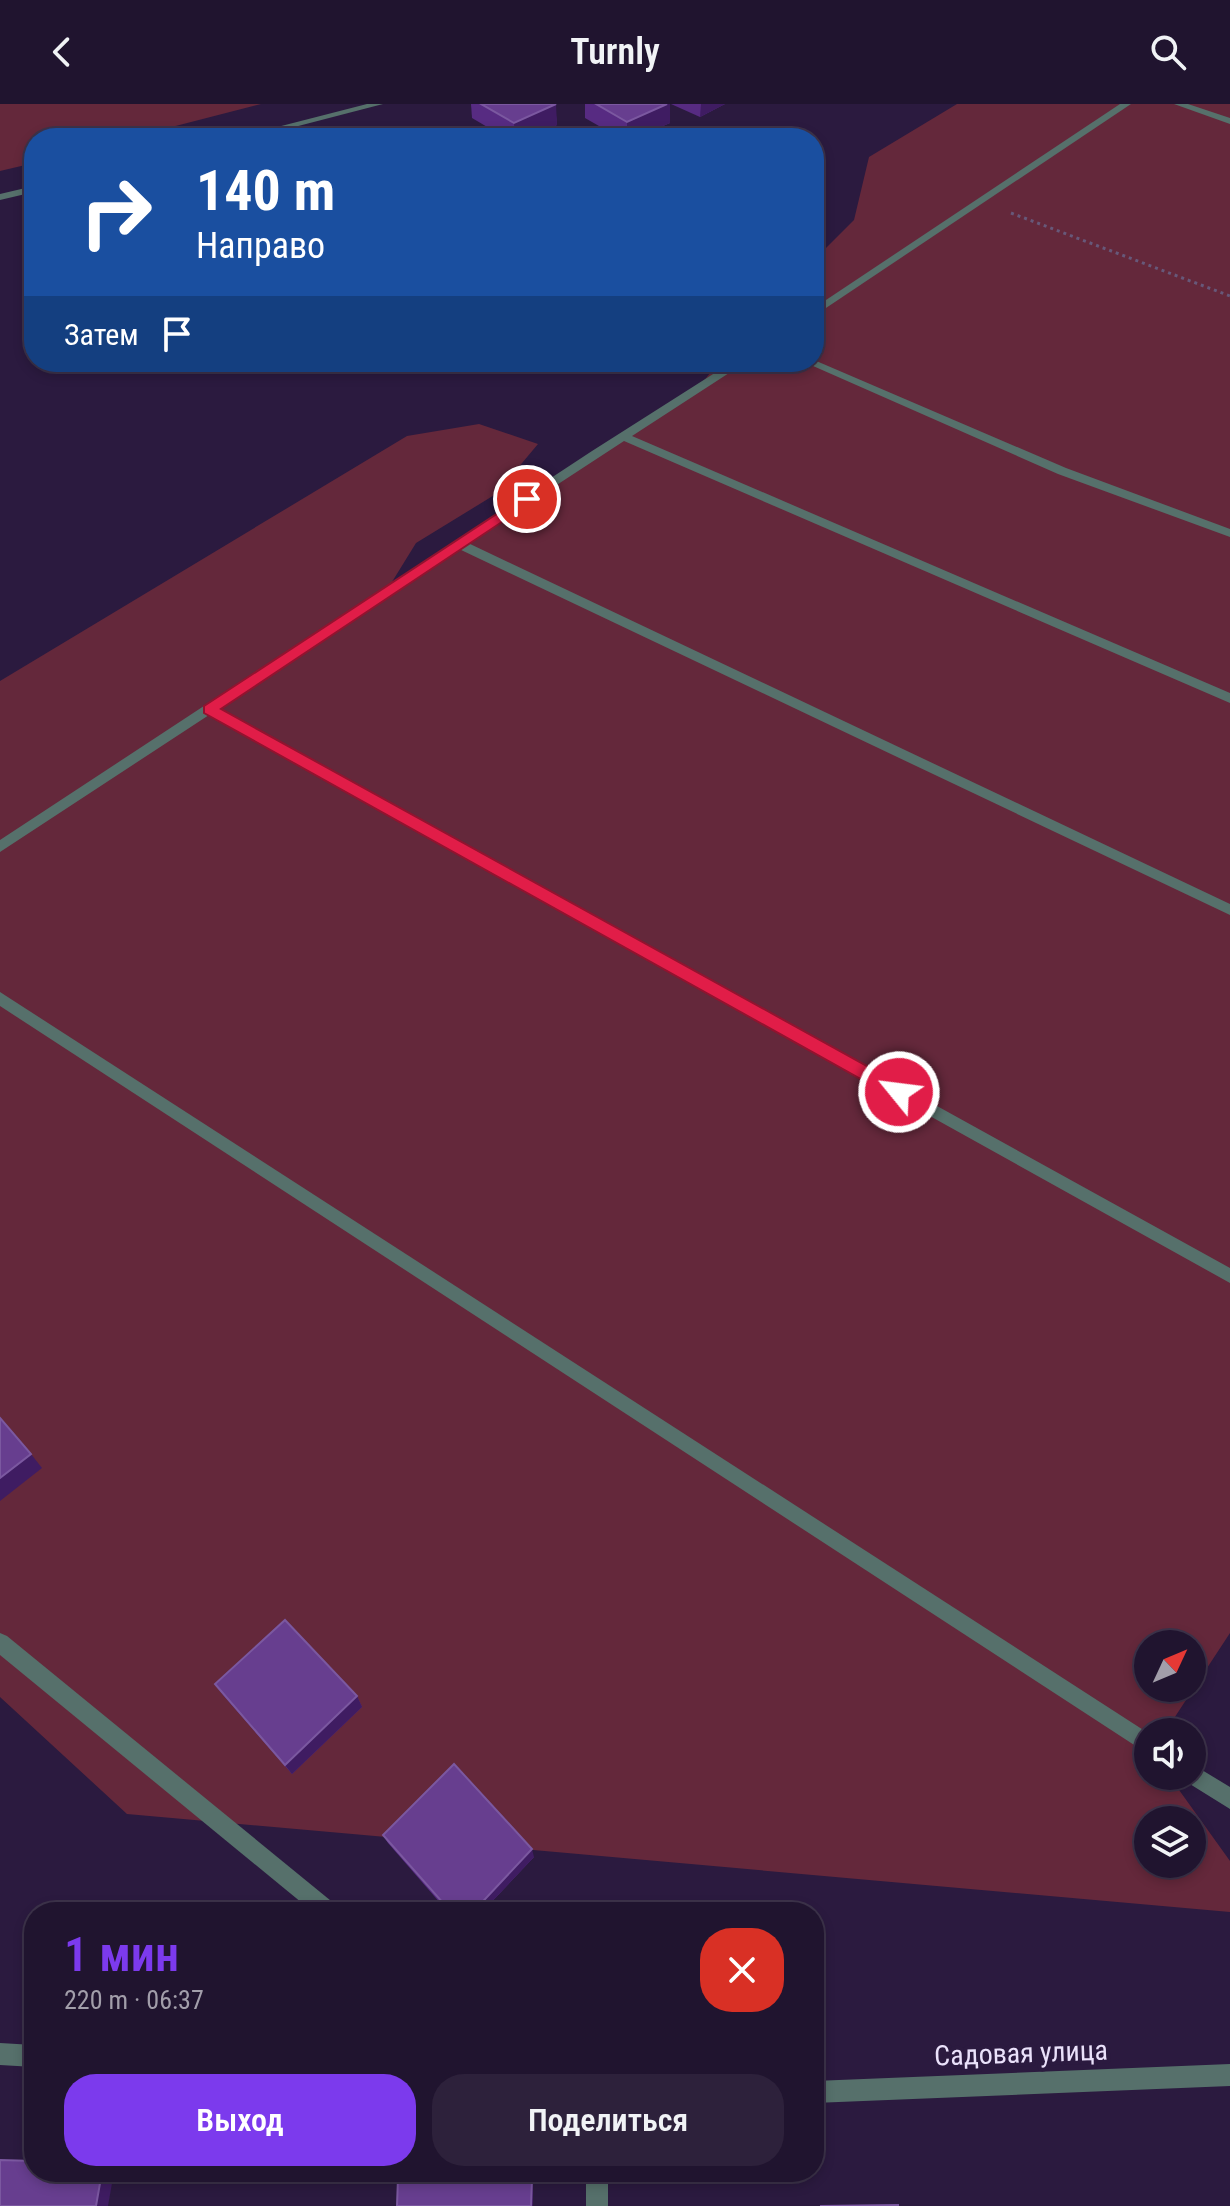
<!DOCTYPE html>
<html lang="ru">
<meta charset="utf-8">
<style>
body{margin:0;font-family:"Roboto Condensed",sans-serif;background:#2d213b;color:#f1f3f6;height:100vh;display:flex;flex-direction:column;font-size:30px;white-space:nowrap}
*{box-sizing:border-box;margin:0}
p{font-size:26px;color:#a29eaa}
.icon{flex:none;width:44px;height:44px;fill:none;stroke:currentColor;stroke-width:2;stroke-linecap:round;stroke-linejoin:round}
.map{position:relative;flex:1;overflow:hidden}
.drawer{position:absolute;left:24px;top:1798px;width:800px;height:280px;display:flex;flex-direction:column;background:#20142f;border-radius:32px;box-shadow:0 4px 12px #0003,0 0 0 2px #3d334b}
.drawer>*{flex:none}
.hud{position:absolute;left:24px;top:24px;width:800px;height:244px;border-radius:32px;box-shadow:0 4px 12px #0003,0 0 0 2px #3d334b;background:#1a4fa0;color:#fff;overflow:hidden}
.needle{width:52px;rotate:46deg}
.controls{position:absolute;left:1134px;top:1526px;display:grid;gap:16px}
.controls a{display:grid;place-items:center;width:72px;height:72px;border-radius:50%;background:#20142f;box-shadow:0 4px 12px #0003,0 0 0 2px #3d334b;font-size:40px}
.pin{position:absolute;display:grid;place-items:center;width:68px;height:68px;color:#fff;margin:-34px;border:4px solid #fff;border-radius:50%;box-shadow:0 2px 8px #0007}
.me{position:absolute;width:88px;margin:-44px;rotate:299deg;stroke-linejoin:round;filter:drop-shadow(0 0 6px #0008)}
.turn{display:flex;align-items:center;gap:28px;height:168px;padding:0 40px;font-size:36px}
.turn .icon{width:104px;height:104px;stroke-width:2.5}
.turn b{display:block;font-size:56px;line-height:68px}
.then{display:flex;align-items:center;height:76px;padding:0 40px;background:#0003;gap:16px;font-size:30px}
.round{display:grid;place-items:center;flex:none;width:84px;height:84px;border-radius:32px;background:#2d213b}
.headline{display:flex;align-items:center;justify-content:space-between;height:136px;padding:0 40px}
h1{font-size:48px;font-weight:600;line-height:60px;color:#7c3aed}
.action{display:flex;gap:16px;margin-top:auto;padding:16px 40px}
.action a{flex:1;height:92px;border-radius:32px;background:#7c3aed;color:#fff;font-size:32px;font-weight:600;line-height:92px;text-align:center}
.action a+a{background:#2d213b;color:#f1f3f6}
header{display:flex;justify-content:space-between;align-items:center;height:104px;padding:0 40px;background:#20142f;font-size:36px;font-weight:600}
.map>svg:first-child{display:block}
.green{fill:#64283b;fill-rule:evenodd}
.lines{fill:none;stroke-linecap:round;stroke-linejoin:round}
.path{stroke:#675879;stroke-width:3;stroke-dasharray:3 4;stroke-linecap:butt}
.lane{fill:#56706b;fill-rule:evenodd}
.street{fill:#56706b;fill-rule:evenodd}
.wall{fill:#572b82}
.shaded-wall{fill:#3f1c62}
.building{fill:#673e8f;stroke:#7b58a0;stroke-width:2}
.route{fill:#e11d48;stroke:#92132f;stroke-width:2}
.labels{text-anchor:middle;dominant-baseline:central;stroke-width:8;stroke-linejoin:round;paint-order:stroke}
.near-street-label{font-size:28px;fill:#eae1fa;stroke:#2b1a3f}
</style>
<header><svg class="icon" aria-label="back" viewBox="0 0 24 24"><path d="M15 5l-7 7 7 7"/></svg>Turnly<svg class="icon" aria-label="search" viewBox="0 0 24 24"><circle cx="10" cy="10" r="6"/><path d="M15 15l6 6"/></svg></header>
<div class="map">
<svg width="1230" height="2102" viewBox="0 0 1230 2102">
<rect width="100%" height="100%" fill="#2b1a3f"/>
<!-- green -->
<g class="green">
<polygon points="0,0 261,0 129,34 34,34 34,59 0,67"/>
<path d="M957 0H1230V1529L1165 1628H1148V1672H1169L1230 1757V1808L127 1710 0 1593V577L407 332 479 320 538 340 496 390 416 439 387 486 694 289 719 258H814V156L854 116 869 53ZM1148 1540H1192V1584H1148ZM1148 1716H1192V1760H1148Z"/>
</g>
<g class="lines">
<!-- path -->
<polyline class="path" points="1011,109 1230,192"/>
<!-- lane -->
<g class="lane">
<polygon points="1120,0 1131,0 814,212 814,204"/>
<polygon points="1174,0 1188,0 1230,14 1230,20"/>
<polygon points="814,256 1066,364 1230,425 1230,433 1058,370 804,258 814,258"/>
<polygon points="732,258 746,258 632,332 1230,589 1230,599 624,337 468,439 1230,800 1230,811 459,445 219,605 1230,1164 1230,1179 209,611 0,748 0,736 592,347"/>
<polygon points="0,888 1148,1629 1148,1650 0,902"/>
<polygon points="0,1529 7,1532 336,1801 339,1808 313,1808 0,1551"/>
<polygon points="1192,1660 1230,1683 1230,1705 1185,1677 1183,1672 1192,1672"/>
</g>
<!-- street -->
<g class="street">
<polygon points="367,0 383,0 252,34 235,34"/>
<polygon points="34,82 34,88 0,96 0,90"/>
<polygon points="0,1939 34,1941 34,1963 0,1961"/>
<polygon points="1230,1960 1230,1982 814,1999 814,1977"/>
<rect x="586" y="2068" width="22" height="34"/>
</g>
</g>
<!-- wall -->
<g class="wall">
<polygon points="471,0 555,0 557,21 526,34 506,34 472,14"/>
<polygon points="585,0 670,0 670,19 635,34 620,34 585,14"/>
<polygon points="671,0 725,0 700,13"/>
<polygon points="215,1580 357,1592 362,1603 292,1670 223,1591"/>
<polygon points="383,1731 534,1753 482,1808 448,1808 388,1739"/>
</g>
<!-- shaded-wall -->
<g class="shaded-wall">
<polygon points="556,0 557,21 526,34 515,34 514,19"/>
<polygon points="667,0 670,0 670,19 635,34 627,34 627,18"/>
<polygon points="701,0 725,0 700,13"/>
<polygon points="31,1350 42,1364 0,1397 0,1374"/>
<polygon points="357,1592 362,1603 292,1670 285,1661"/>
<polygon points="532,1745 534,1753 482,1808 473,1808"/>
<polygon points="102,2068 114,2068 108,2102 96,2102"/>
<polygon points="532,2074 533,2075 533,2102 531,2102"/>
</g>
<!-- building -->
<g class="building">
<polygon points="481,0 556,0 514,19"/>
<polygon points="596,0 667,0 627,18"/>
<polygon points="0,1314 31,1350 0,1374"/>
<polygon points="285,1516 357,1592 285,1661 215,1580"/>
<polygon points="454,1660 532,1745 473,1808 451,1808 383,1731"/>
<polygon points="0,2056 34,2057 34,2068 102,2068 96,2102 0,2102"/>
<polygon points="398,2074 532,2074 531,2102 397,2102"/>
<polygon points="898,2101 898,2102 820,2102"/>
</g>
<!-- route -->
<polygon class="route" points="527,390 534,395 532,398 221,605 905,983 908,988 905,993 893,993 204,609 204,602"/>
<g class="labels">
<!-- near-street labels -->
<g class="near-street-label">
<text transform="translate(1021 1949) rotate(-2)">Садовая улица</text>
</g>
</g>
</svg>
<div class="controls">
<a><svg class="needle" viewBox="-14 -14 28 28"><path d="M0-13l5 13h-10z" fill="#e53935"/><path d="M0 13l5-13h-10z" fill="#a29eaa"/></svg></a>
<a><svg class="icon" aria-label="sound" viewBox="0 0 24 24"><path d="M4 9h4l5-4v14l-5-4H4zM17 9q2 3 0 6"/></svg></a>
<a><svg class="icon" aria-label="layers" viewBox="0 0 24 24"><path d="M12 4l9 5-9 5-9-5zM3 14l9 5 9-5"/></svg></a>
</div>
<div class="pin" style="left:527px;top:395px;background:#d93025"><svg class="icon" aria-label="arrive" viewBox="0 0 24 24"><path d="M6 21V4h12l-3 4 3 4H6"/></svg></div>
<svg class="me" style="left:899px;top:988px" viewBox="-20 -20 40 40"><circle r="17" fill="#e11d48" stroke="#fff" stroke-width="3"/><path d="M0-11L8 9 0 5-8 9z" fill="#fff"/></svg>
<div class="hud">
<div class="turn"><svg class="icon" aria-label="right" viewBox="0 0 24 24"><path d="M7 20v-9h11M14 6l5 5-5 5"/></svg><div><b>140 m</b>Направо</div></div>
<div class="then">Затем<svg class="icon" aria-label="arrive" viewBox="0 0 24 24"><path d="M6 21V4h12l-3 4 3 4H6"/></svg></div>
</div>
<section class="drawer">
<div class="headline"><div><h1>1 мин</h1><p>220 m · 06:37</p></div><a class="round" style="background:#d93025;color:#fff"><svg class="icon" aria-label="close" viewBox="0 0 24 24"><path d="M6 6l12 12M18 6L6 18"/></svg></a></div>
<div class="action"><a>Выход</a><a>Поделиться</a></div>
</section>
</div>
